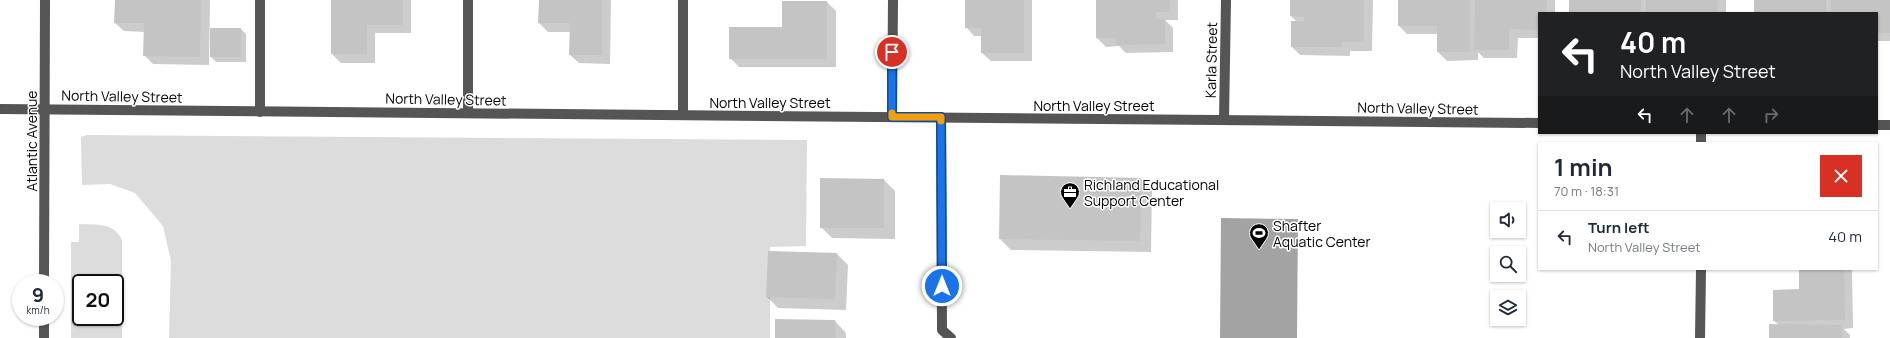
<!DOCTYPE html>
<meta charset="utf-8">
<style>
body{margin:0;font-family:Manrope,sans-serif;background:#f2f2f3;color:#1f2937;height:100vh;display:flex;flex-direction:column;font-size:15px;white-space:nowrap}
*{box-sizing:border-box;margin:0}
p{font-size:13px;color:#747a83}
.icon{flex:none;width:22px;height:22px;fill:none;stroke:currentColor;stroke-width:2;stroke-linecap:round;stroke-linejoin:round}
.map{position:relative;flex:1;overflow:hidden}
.drawer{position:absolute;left:1538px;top:142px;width:340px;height:128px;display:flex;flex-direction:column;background:#fff;border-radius:0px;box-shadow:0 1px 3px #0004}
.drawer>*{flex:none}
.top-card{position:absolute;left:1538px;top:12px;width:340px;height:122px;border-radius:0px;box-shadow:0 1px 3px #0004;background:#202124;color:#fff;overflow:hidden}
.controls{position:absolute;left:1490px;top:202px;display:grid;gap:8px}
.controls a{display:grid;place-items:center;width:36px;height:36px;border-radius:0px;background:#fff;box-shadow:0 1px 3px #0004;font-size:20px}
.speed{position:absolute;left:12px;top:274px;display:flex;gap:8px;font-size:20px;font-weight:700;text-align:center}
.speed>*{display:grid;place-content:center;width:52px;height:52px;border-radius:50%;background:#fff;box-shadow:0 1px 3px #0004;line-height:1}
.speed small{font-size:10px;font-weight:400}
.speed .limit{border:2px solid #111;border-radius:6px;background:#fff;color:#111}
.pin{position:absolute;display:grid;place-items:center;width:34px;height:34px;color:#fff;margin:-17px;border:2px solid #fff;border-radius:50%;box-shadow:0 1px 4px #0007}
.me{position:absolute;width:44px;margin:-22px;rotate:0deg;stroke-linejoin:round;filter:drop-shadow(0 0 3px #0008)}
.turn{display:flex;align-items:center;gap:14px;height:84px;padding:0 16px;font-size:18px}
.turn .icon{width:52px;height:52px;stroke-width:2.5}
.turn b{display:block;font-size:28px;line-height:34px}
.lanes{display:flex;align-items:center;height:38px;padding:0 16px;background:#0003;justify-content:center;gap:20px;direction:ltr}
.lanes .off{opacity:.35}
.round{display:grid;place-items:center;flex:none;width:42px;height:42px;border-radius:0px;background:#f2f2f3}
.headline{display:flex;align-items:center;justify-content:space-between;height:68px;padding:0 16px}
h1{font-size:24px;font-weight:700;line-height:30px}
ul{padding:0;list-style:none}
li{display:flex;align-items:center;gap:12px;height:52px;padding:0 16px;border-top:1px solid #e0e1e3}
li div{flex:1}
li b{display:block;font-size:15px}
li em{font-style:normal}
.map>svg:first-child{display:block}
.green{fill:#dcdcdc;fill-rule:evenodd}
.water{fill:#a3a3a3}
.shadow{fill:#0003}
.building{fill:#c4c4c4}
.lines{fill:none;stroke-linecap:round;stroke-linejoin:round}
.minor{stroke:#555;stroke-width:10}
.route-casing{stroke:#114b97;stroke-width:10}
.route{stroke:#1a73e8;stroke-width:7}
.slow{stroke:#f59e0b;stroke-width:7}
.labels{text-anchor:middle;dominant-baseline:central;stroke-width:3;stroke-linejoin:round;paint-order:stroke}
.street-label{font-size:14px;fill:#000;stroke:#fff}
.poi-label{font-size:14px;fill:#000;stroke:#fff;text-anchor:start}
</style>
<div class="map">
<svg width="1890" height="338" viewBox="0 0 1890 338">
<rect width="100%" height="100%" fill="#fff"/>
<!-- green -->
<g class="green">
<polygon points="87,135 807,140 806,246 770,247 770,338 169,338 171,261 163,226 135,193 110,184 82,185 81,137"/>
<path d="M79 224C97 225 114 222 122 240V338H71V242H79ZM81 283H115V317H81Z"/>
</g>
<!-- water -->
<polygon class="water" points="1221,218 1298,219 1297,338 1220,338"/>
<!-- shadow -->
<g class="shadow">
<polygon points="116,0 210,0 209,65 153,64 144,55 145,32 124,31 115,23"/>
<polygon points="332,0 411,0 411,33 375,33 375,63 341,63 332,54"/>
<polygon points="540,0 611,0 610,64 579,63 570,55 571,32 548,32 539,23"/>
<polygon points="966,0 1032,0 1032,61 991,61 982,53 982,36 974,36 966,27"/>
<polygon points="1097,0 1178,0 1178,20 1165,20 1173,28 1173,52 1126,53 1119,46 1106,47 1097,38"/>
<polygon points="1291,0 1373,0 1372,51 1350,51 1350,56 1300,55 1292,47 1297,22 1291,16"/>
<polygon points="1399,0 1555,0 1555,13 1539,13 1539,38 1518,38 1517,58 1484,58 1478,52 1478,60 1447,61 1438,52 1438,34 1407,34 1399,26"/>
<rect x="1570" y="0" width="156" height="13"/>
<polygon points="1755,0 1890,0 1890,41 1877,41 1877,13 1755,13"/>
<polygon points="783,2 827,2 836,11 836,67 739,67 730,58 783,28"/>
<polygon points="241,29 246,34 246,62 216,62 211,57"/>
<polygon points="821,179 884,180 895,191 895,239 832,238 821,227"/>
<polygon points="1141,179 1152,190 1151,252 1011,250 1000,239"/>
<polygon points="837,254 848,265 846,310 778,308 767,297"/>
<polygon points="1800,269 1852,269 1853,328 1844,329 1850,335 1850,338 1770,338 1779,325 1774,321 1800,290"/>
<polygon points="835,321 846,333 846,338 776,338"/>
</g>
<!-- building -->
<g class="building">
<polygon points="115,0 201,0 200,57 143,56 144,23 114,23"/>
<polygon points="331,0 403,0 403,25 367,25 367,54 331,54"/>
<polygon points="539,0 602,0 602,55 569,55 570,23 538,23"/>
<polygon points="965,0 1024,0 1024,53 981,53 981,28 965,28"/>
<polygon points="1096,0 1170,0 1170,12 1156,12 1156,19 1165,19 1165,44 1116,45 1116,38 1096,38"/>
<polygon points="1290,0 1364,0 1364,42 1342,42 1342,47 1291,47 1291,21 1304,21 1304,17 1290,16"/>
<polygon points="1398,0 1470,0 1470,52 1437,52 1437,26 1398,26"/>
<polygon points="1475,0 1547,0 1546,13 1539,13 1539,30 1509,29 1509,50 1474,50"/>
<rect x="1569" y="0" width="72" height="13"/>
<polygon points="1646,0 1718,0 1717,13 1646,13"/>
<rect x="1754" y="0" width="72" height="13"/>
<polygon points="1831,0 1890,0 1890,33 1877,33 1877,13 1831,13"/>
<polygon points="782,1 827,1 827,59 729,59 729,27 782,27"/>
<rect x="210" y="28" width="31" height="29"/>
<polygon points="1000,175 1141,178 1140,241 999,239"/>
<polygon points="820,178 884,179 884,228 820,228"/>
<polygon points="768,251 837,253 835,299 766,297"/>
<polygon points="1799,269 1844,269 1845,320 1773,321 1773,290 1799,289"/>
<polygon points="775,319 835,320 836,338 775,338"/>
<polygon points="1769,324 1842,325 1842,338 1769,338"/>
</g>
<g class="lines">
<!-- minor -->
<g class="minor">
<polyline points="260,0 260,112"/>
<polyline points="683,0 683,115"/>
<polyline points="0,109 1539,123"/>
<polyline points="468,113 468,0"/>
<polyline points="892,117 893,0"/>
<polyline points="941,117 942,330 951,338"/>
<polyline points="1224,120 1226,0"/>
<polyline points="1877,125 1890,125"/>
<polyline points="1701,143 1701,133"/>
<polyline points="44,283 45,0"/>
<polyline points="44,338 44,317"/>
<polyline points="1700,338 1701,269"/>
</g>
</g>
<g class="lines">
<!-- route casing -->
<g class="route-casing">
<polyline id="route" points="892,52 892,117 941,117 942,286"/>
</g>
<!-- route -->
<use href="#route" class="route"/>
<!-- slow -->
<polyline class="slow" points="892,113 892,117 941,117 941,121"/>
</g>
<!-- icons -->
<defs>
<g id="office-pin" transform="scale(1)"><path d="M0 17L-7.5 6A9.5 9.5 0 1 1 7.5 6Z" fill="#000" stroke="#fff"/><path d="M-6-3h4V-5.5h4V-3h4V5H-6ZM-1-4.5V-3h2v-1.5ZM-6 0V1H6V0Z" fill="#fff"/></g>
<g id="stadium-pin" transform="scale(1)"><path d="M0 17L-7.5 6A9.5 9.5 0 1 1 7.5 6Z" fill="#000" stroke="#fff"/><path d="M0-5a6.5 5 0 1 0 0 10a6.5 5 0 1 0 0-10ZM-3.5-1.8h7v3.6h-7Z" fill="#fff"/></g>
</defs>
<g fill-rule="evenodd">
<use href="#office-pin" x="1070" y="192"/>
<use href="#stadium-pin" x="1259" y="233"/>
</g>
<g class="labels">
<!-- street labels -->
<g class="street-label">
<text transform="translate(1211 60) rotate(-89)">Karla Street</text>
<text transform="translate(122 96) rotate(1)">North Valley Street</text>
<text transform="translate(446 99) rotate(1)">North Valley Street</text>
<text x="770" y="102">North Valley Street</text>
<text x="1094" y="105">North Valley Street</text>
<text transform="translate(1418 108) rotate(1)">North Valley Street</text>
<text transform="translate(31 141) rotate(-90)">Atlantic Avenue</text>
</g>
<!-- poi labels -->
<g class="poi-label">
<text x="1084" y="184">Richland Educational<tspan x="1084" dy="16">Support Center</tspan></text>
<text x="1273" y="225">Shafter<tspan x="1273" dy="16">Aquatic Center</tspan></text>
</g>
</g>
</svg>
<div class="controls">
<a><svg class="icon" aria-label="sound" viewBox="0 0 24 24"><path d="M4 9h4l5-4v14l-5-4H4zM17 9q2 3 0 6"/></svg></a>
<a><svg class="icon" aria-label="search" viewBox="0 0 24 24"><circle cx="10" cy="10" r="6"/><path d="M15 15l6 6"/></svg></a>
<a><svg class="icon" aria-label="layers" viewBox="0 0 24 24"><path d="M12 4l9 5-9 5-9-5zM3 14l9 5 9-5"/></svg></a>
</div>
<div class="speed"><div>9<small>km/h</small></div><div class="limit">20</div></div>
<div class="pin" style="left:892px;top:52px;background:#d93025"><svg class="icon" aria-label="arrive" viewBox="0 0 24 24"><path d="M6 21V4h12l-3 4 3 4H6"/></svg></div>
<svg class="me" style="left:942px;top:286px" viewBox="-20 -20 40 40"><circle r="17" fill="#1a73e8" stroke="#fff" stroke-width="3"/><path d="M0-11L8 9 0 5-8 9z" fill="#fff"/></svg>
<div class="top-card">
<div class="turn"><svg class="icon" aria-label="left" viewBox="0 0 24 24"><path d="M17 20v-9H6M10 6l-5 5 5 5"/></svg><div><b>40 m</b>North Valley Street</div></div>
<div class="lanes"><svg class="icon" aria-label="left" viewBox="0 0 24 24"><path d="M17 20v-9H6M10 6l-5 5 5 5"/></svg><svg class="icon off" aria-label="ahead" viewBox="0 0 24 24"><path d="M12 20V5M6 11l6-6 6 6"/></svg><svg class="icon off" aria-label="ahead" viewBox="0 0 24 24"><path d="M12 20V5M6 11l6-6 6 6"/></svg><svg class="icon off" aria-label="right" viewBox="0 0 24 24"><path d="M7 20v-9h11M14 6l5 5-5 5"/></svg></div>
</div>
<section class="drawer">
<div class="headline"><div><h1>1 min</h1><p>70 m · 18:31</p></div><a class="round" style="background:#d93025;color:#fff"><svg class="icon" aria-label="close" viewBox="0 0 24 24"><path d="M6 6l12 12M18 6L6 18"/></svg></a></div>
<ul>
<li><svg class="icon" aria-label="left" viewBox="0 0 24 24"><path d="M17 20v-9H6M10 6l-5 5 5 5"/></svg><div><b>Turn left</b><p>North Valley Street</p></div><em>40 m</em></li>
</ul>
</section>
</div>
